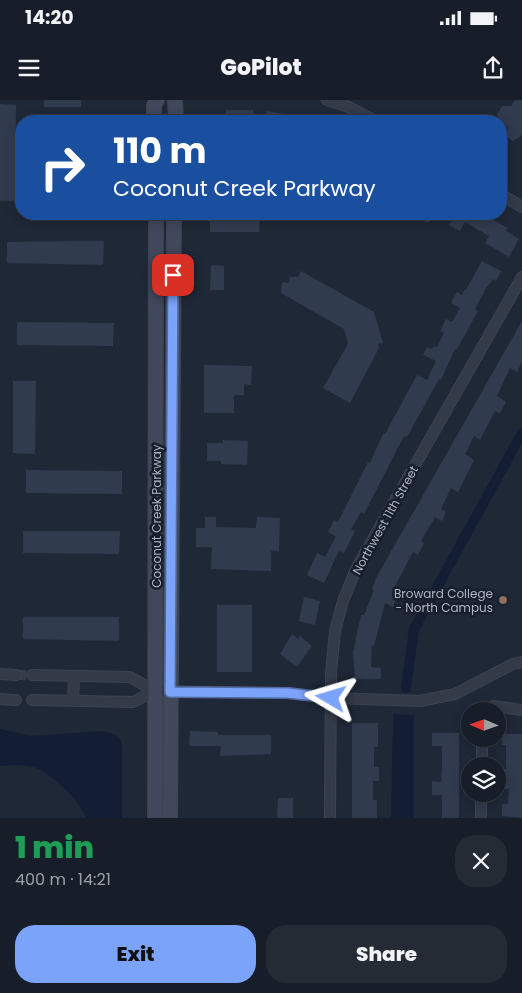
<!DOCTYPE html>
<meta charset="utf-8">
<style>
body{margin:0;font-family:Poppins,sans-serif;background:#242b35;color:#f1f3f6;height:100vh;display:flex;flex-direction:column;font-size:19px;white-space:nowrap}
*{box-sizing:border-box;margin:0}
p{font-size:16px;color:#9ea2a8}
.icon{flex:none;width:28px;height:28px;fill:none;stroke:currentColor;stroke-width:2;stroke-linecap:round;stroke-linejoin:round}
.map{position:relative;height:718px;overflow:hidden}
.drawer{display:flex;flex-direction:column;background:#171e29;flex:1}
.drawer>*{flex:none}
.hud{position:absolute;left:15px;top:15px;width:492px;height:105px;border-radius:20px;box-shadow:0 2px 12px #0003,0 0 0 1px #363c46;background:#1a4fa0;color:#fff;overflow:hidden}
.needle{width:32px;rotate:272deg}
.tools{position:absolute;left:461px;top:602px;display:grid;gap:10px}
.tools a{display:grid;place-items:center;width:45px;height:45px;border-radius:50%;background:#171e29;box-shadow:0 2px 12px #0003,0 0 0 1px #363c46;font-size:25px}
.pin{position:absolute;display:grid;place-items:center;width:42px;height:42px;color:#fff;margin:-21px;border-radius:10px;box-shadow:0 2px 8px #0006}
.me{position:absolute;width:55px;margin:-28px;rotate:277deg;stroke-linejoin:round;filter:drop-shadow(0 0 4px #0008)}
.turn{display:flex;align-items:center;gap:18px;height:105px;padding:0 15px;font-size:22px}
.turn .icon{width:65px;height:65px;stroke-width:2.5}
.turn b{display:block;font-size:35px;line-height:42px}
.round{display:grid;place-items:center;flex:none;width:52px;height:52px;border-radius:20px;background:#242b35}
.overview{display:flex;align-items:center;justify-content:space-between;height:85px;padding:0 15px}
h1{font-size:30px;font-weight:800;line-height:38px;color:#1e9e55}
.primary-button{display:flex;gap:10px;margin-top:auto;padding:10px 15px}
.primary-button a{flex:1;height:58px;border-radius:20px;background:#7ca3fa;color:#111;font-size:20px;font-weight:800;line-height:58px;text-align:center}
.primary-button a+a{background:#242b35;color:#f1f3f6}
.status{display:flex;justify-content:space-between;align-items:center;height:35px;padding:0 25px;background:#171e29;direction:ltr}
.status svg{height:14px;fill:currentColor}
header{display:flex;justify-content:space-between;align-items:center;height:65px;padding:0 15px;background:#171e29;font-size:22px;font-weight:800}
.map>svg:first-child{display:block}
.water{fill:#131e34}
.lines{fill:none;stroke-linecap:round;stroke-linejoin:round}
.canal{stroke:#131e34;stroke-width:10}
.building{fill:#313b4e}
.minor-tunnel{stroke:#343d4c;stroke-width:10;stroke-dasharray:10 5;stroke-linecap:butt}
.minor-casing{stroke:#3c4351;stroke-width:12}
.secondary-casing{stroke:#3c4351;stroke-width:16}
.minor{stroke:#333a48;stroke-width:10}
.secondary{stroke:#41485b;stroke-width:14}
.route-casing{stroke:#516aa2;stroke-width:12}
.route{stroke:#7ca3fa;stroke-width:9}
.education-dot{fill:#8d6e63;stroke:#181f2c;stroke-width:2}
.labels{text-anchor:middle;dominant-baseline:central;stroke-width:5;stroke-linejoin:round;paint-order:stroke}
.street-label{font-size:12px;fill:#adb4c5;stroke:#181f2c}
.poi-label{font-size:12px;fill:#adb4c5;stroke:#181f2c;text-anchor:end}
</style>
<div class="status"><b>14:20</b><svg viewBox="0 0 49 12"><path d="M0 12V9h3v3zM5 12V6h3v6zM10 12V3h3v9zM15 12V0h3v12zM26 1h20v11H26zM47 4h2v5h-2z"/></svg></div>
<header><svg class="icon" aria-label="menu" viewBox="0 0 24 24"><path d="M4 6h16M4 12h16M4 18h16"/></svg>GoPilot<svg class="icon" aria-label="share" viewBox="0 0 24 24"><path d="M12 15V3M7 8l5-5 5 5M5 13v7h14v-7"/></svg></header>
<div class="map">
<svg width="522" height="718" viewBox="0 0 522 718">
<rect width="100%" height="100%" fill="#1f2837"/>
<!-- water -->
<g class="water">
<polygon points="393,614 414,615 414,718 391,718"/>
<path d="M0 629 31 636 102 631 115 634 121 640 122 649V718H86C82 703 53 676 39 669 28 664 12 665 0 666Z"/>
</g>
<g class="lines">
<!-- canal -->
<polyline class="canal" points="406,588 414,529 522,333"/>
</g>
<!-- building -->
<g class="building">
<rect x="44" y="0" width="37" height="7"/>
<polygon points="515,0 522,0 522,35 513,41 507,37 508,26 502,26 497,14 502,6 511,6"/>
<polygon points="0,4 16,5 15,101 0,101"/>
<rect x="226" y="10" width="27" height="11"/>
<polygon points="267,11 300,17 300,21 265,21"/>
<polygon points="210,114 260,114 259,132 210,132"/>
<polygon points="450,114 482,114 508,128 506,131 519,139 509,157 485,143 489,136 465,122 460,131 449,125 454,116"/>
<polygon points="73,141 104,141 103,165 7,163 7,142"/>
<polygon points="482,161 501,171 496,181 493,179 485,190 475,209 478,211 457,249 455,249 441,280 439,279 407,337 404,336 364,414 361,412 351,429 355,431 344,453 339,451 324,483 307,475 317,453 325,457 336,436 328,432 334,420 338,422 368,362 370,363 383,334 385,334 417,275 427,280 436,261 423,255 427,247 432,249 434,246 437,247 444,233 440,231 446,219 452,222 460,208 451,203 457,192 462,195 465,189 466,190"/>
<polygon points="211,165 224,166 224,190 210,190"/>
<polygon points="301,171 374,212 383,243 378,244 379,248 350,303 323,288 348,244 344,229 281,193 282,182 288,183 290,177 298,177"/>
<polygon points="522,221 522,262 517,272 510,268 497,296 506,302 500,313 495,311 480,340 474,336 465,354 474,360 458,392 451,388 441,409 446,412 442,421 435,417 421,441 424,443 418,455 413,452 395,486 400,488 393,507 385,503 374,546 372,545 371,567 381,568 381,579 355,579 353,552 361,515 364,515 374,490 372,489 376,478"/>
<polygon points="17,222 114,223 113,246 17,245"/>
<polygon points="204,265 252,266 251,285 244,284 244,295 234,295 234,313 204,313"/>
<polygon points="13,281 36,281 35,354 13,353"/>
<polygon points="223,340 248,341 247,365 221,364 221,361 207,361 207,343 223,343"/>
<polygon points="26,370 122,371 122,394 26,393"/>
<polygon points="205,417 216,417 216,427 256,428 257,417 280,418 279,451 271,451 271,471 211,469 212,447 196,447 196,428 205,428"/>
<polygon points="23,431 120,431 119,454 23,453"/>
<polygon points="304,497 320,501 315,525 299,521"/>
<rect x="217" y="505" width="35" height="67"/>
<polygon points="23,517 119,517 119,541 23,539"/>
<polygon points="292,534 298,539 300,536 312,546 297,567 280,554"/>
<polygon points="352,623 378,623 378,647 374,647 374,667 379,667 379,681 373,681 373,700 377,700 377,718 352,718"/>
<polygon points="190,631 218,632 218,635 271,635 271,654 220,656 221,646 189,646"/>
<polygon points="432,633 459,633 459,718 442,718 442,695 432,695 432,681 441,682 442,667 442,646 432,646"/>
<polygon points="502,634 522,634 522,718 502,716 502,704 508,704 509,689 504,689 505,682 502,682 502,669 506,669 506,645 502,645"/>
<polygon points="278,698 293,698 293,718 277,718"/>
</g>
<g class="lines">
<!-- minor-tunnel -->
<polyline class="minor-tunnel" points="16,575 32,575"/>
<!-- minor casing -->
<g class="minor-casing">
<g id="minor">
<polyline points="327,0 349,7 375,21"/>
<polyline points="501,94 522,107"/>
<polyline points="427,116 428,114"/>
<polyline points="0,574 16,575"/>
<polyline points="32,575 130,577 155,591"/>
<polyline points="0,599 16,600"/>
<polyline points="32,600 133,602 155,591 288,593 331,598 420,601 455,594 513,564 522,562"/>
<polyline points="73,601 74,576"/>
<polyline points="485,611 493,606 522,610"/>
<polyline points="482,666 482,639"/>
<polyline points="330,718 331,573 335,531 343,501 356,469 522,177"/>
<polyline points="481,718 481,694"/>
</g>
</g>
<!-- secondary casing -->
<g class="secondary-casing">
<g id="secondary">
<polyline points="175,0 176,21"/>
<polyline points="154,21 154,5 157,0"/>
<polyline points="155,718 156,114"/>
<polyline points="170,718 174,114"/>
</g>
</g>
<!-- minor -->
<use href="#minor" class="minor"/>
<!-- secondary -->
<use href="#secondary" class="secondary"/>
</g>
<g class="lines">
<!-- route casing -->
<g class="route-casing">
<polyline id="route" points="173,175 170,592 288,593 331,598"/>
</g>
<!-- route -->
<use href="#route" class="route"/>
</g>
<!-- markers -->
<circle class="education-dot" cx="503" cy="500" r="5"/>
<g class="labels">
<!-- street labels -->
<g class="street-label">
<text transform="translate(156 416) rotate(-90)">Coconut Creek Parkway</text>
<text transform="translate(385 420) rotate(-61)">Northwest 11th Street</text>
</g>
<!-- poi labels -->
<g class="poi-label">
<text x="493" y="493">Broward College<tspan x="493" dy="14">- North Campus</tspan></text>
</g>
</g>
</svg>
<div class="tools">
<a><svg class="needle" viewBox="-14 -14 28 28"><path d="M0-13l5 13h-10z" fill="#e53935"/><path d="M0 13l5-13h-10z" fill="#9ea2a8"/></svg></a>
<a><svg class="icon" aria-label="layers" viewBox="0 0 24 24"><path d="M12 4l9 5-9 5-9-5zM3 14l9 5 9-5"/></svg></a>
</div>
<div class="pin" style="left:173px;top:175px;background:#d93025"><svg class="icon" aria-label="arrive" viewBox="0 0 24 24"><path d="M6 21V4h12l-3 4 3 4H6"/></svg></div>
<svg class="me" style="left:331px;top:598px" viewBox="-20 -20 40 40"><path d="M0-17L14 15 0 8-14 15z" fill="#7ca3fa" stroke="#fff" stroke-width="4"/></svg>
<div class="hud">
<div class="turn"><svg class="icon" aria-label="right" viewBox="0 0 24 24"><path d="M7 20v-9h11M14 6l5 5-5 5"/></svg><div><b>110 m</b>Coconut Creek Parkway</div></div>
</div>
</div>
<section class="drawer">
<div class="overview"><div><h1>1 min</h1><p>400 m · 14:21</p></div><a class="round"><svg class="icon" aria-label="close" viewBox="0 0 24 24"><path d="M6 6l12 12M18 6L6 18"/></svg></a></div>
<div class="primary-button"><a>Exit</a><a>Share</a></div>
</section>
